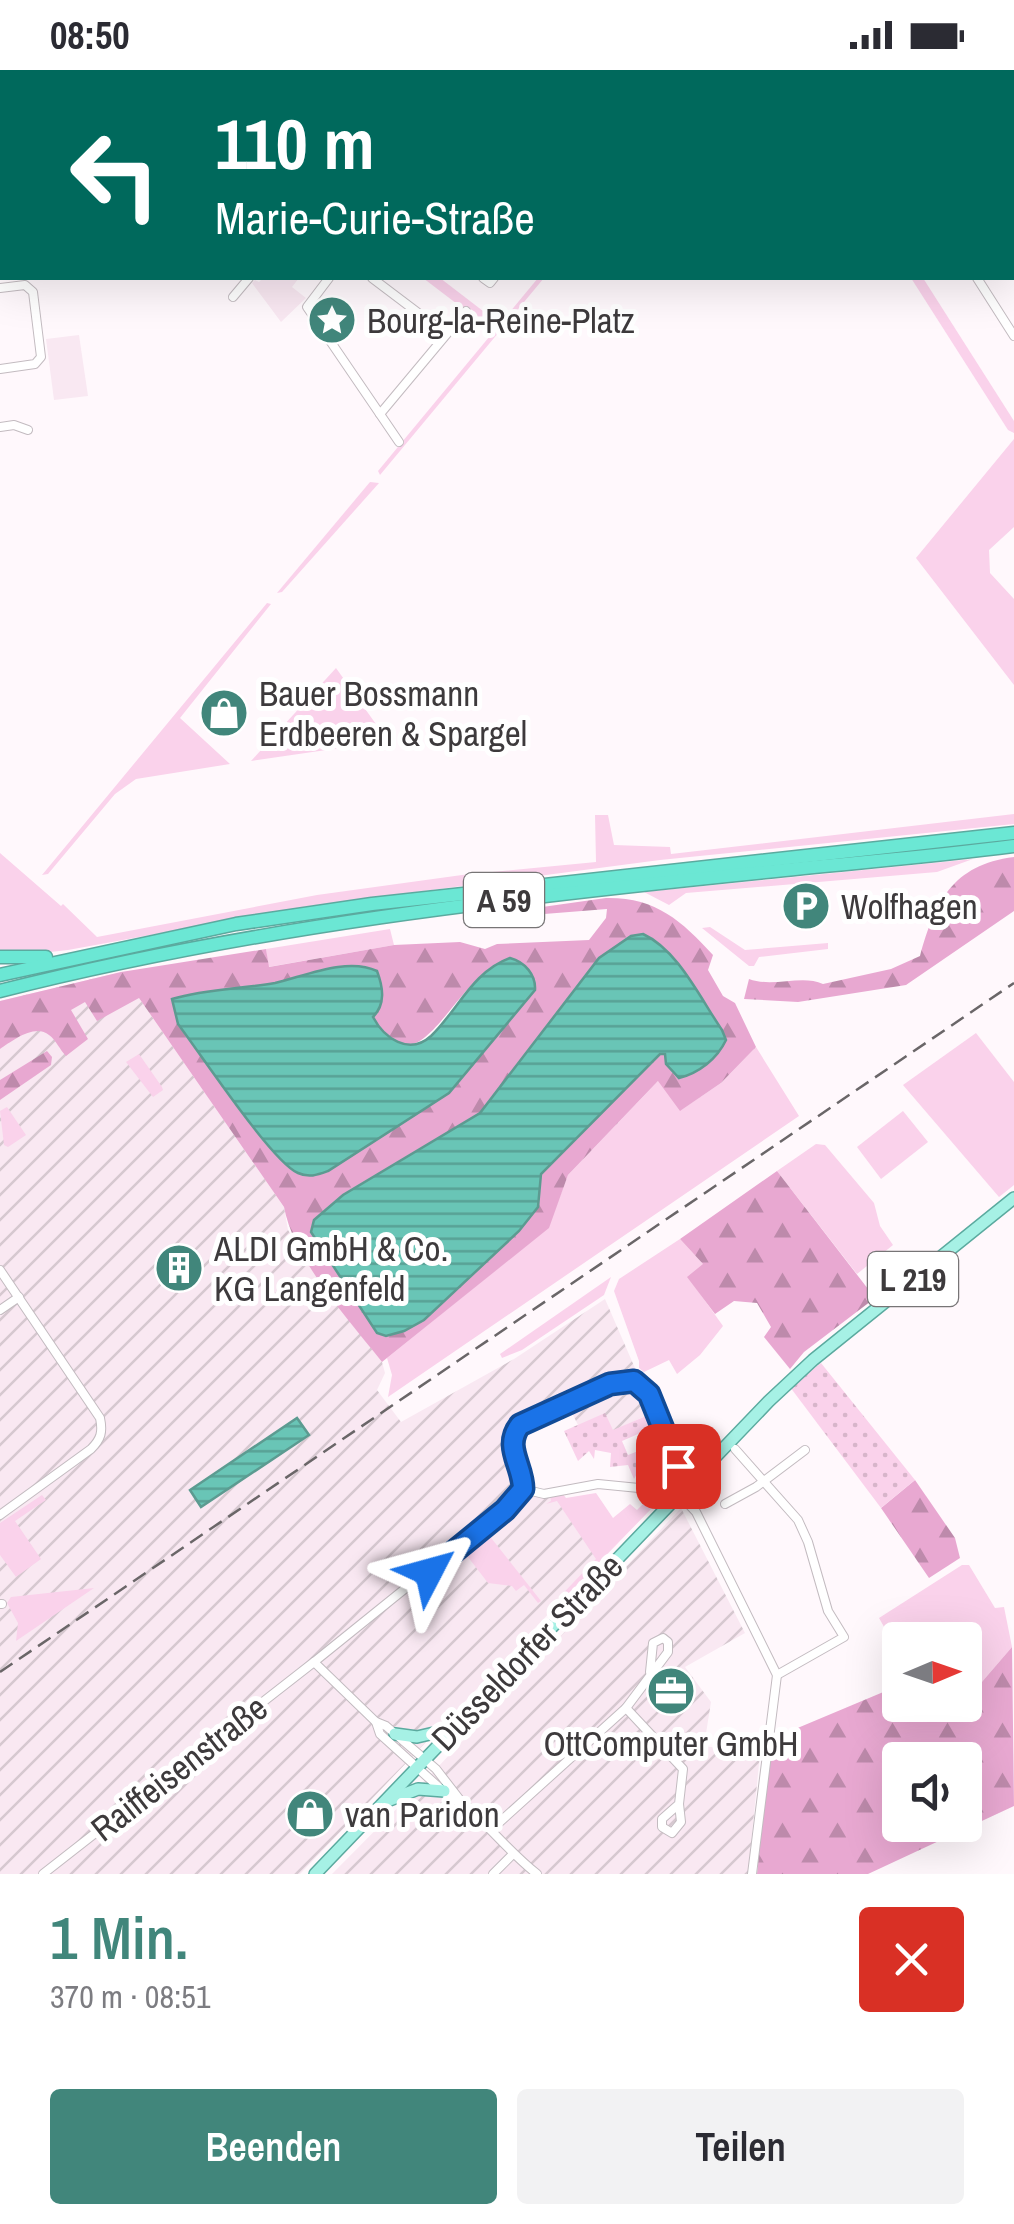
<!DOCTYPE html>
<html lang="de">
<meta charset="utf-8">
<style>
body{margin:0;font-family:"Archivo Narrow",sans-serif;background:#f2f2f3;color:#2b2b33;height:100vh;display:flex;flex-direction:column;font-size:38px;white-space:nowrap}
*{box-sizing:border-box;margin:0}
p{font-size:32px;color:#7c7c81}
.icon{flex:none;width:55px;height:55px;fill:none;stroke:currentColor;stroke-width:2;stroke-linecap:round;stroke-linejoin:round}
.map{position:relative;height:1804px;overflow:hidden}
.details{display:flex;flex-direction:column;background:#fff;flex:1}
.details>*{flex:none}
.guide{position:absolute;left:0px;top:0px;width:1015px;height:210px;box-shadow:0 10px 40px #0002;background:#00695c;color:#fff;overflow:hidden}
.needle{width:65px;rotate:88deg}
.controls{position:absolute;left:882px;top:1552px;display:grid;gap:20px}
.controls a{display:grid;place-items:center;width:100px;height:100px;border-radius:10px;background:#fff;box-shadow:0 10px 40px #0002;font-size:50px}
.pin{position:absolute;display:grid;place-items:center;width:85px;height:85px;color:#fff;margin:-42px;border-radius:20px;box-shadow:0 5px 15px #0006}
.me{position:absolute;width:110px;margin:-55px;rotate:51deg;stroke-linejoin:round;filter:drop-shadow(0 0 8px #0008)}
.turn{display:flex;align-items:center;gap:35px;height:210px;padding:0 50px;font-size:45px}
.turn .icon{width:130px;height:130px;stroke-width:2.5}
.turn b{display:block;font-size:70px;line-height:85px}
.round{display:grid;place-items:center;flex:none;width:105px;height:105px;border-radius:10px;background:#f2f2f3}
.head{display:flex;align-items:center;justify-content:space-between;height:170px;padding:0 50px}
h1{font-size:60px;font-weight:600;line-height:75px;color:#41867b}
.primary-button{display:flex;gap:20px;margin-top:auto;padding:20px 50px}
.primary-button a{flex:1;height:115px;border-radius:10px;background:#41867b;color:#fff;font-size:40px;font-weight:600;line-height:115px;text-align:center}
.primary-button a+a{background:#f2f2f3;color:#2b2b33}
.status{display:flex;justify-content:space-between;align-items:center;height:70px;padding:0 50px;background:#fff;direction:ltr}
.status svg{height:28px;fill:currentColor}
.map>svg:first-child{display:block}
.built{fill:#f9e8f2}
.industrial{fill:url(#industrial-furrows)}
.green{fill:#fad2eb}
.forest{fill:url(#forest-firs);fill-rule:evenodd}
.garden{fill:url(#garden-dots)}
.water{fill:url(#water-rules);stroke:#5c9b91;stroke-width:2.5}
.lines{fill:none;stroke-linecap:round;stroke-linejoin:round}
.street-casing{stroke:#c3bbc0;stroke-width:10}
.primary-casing{stroke:#5baa9f;stroke-width:14}
.highway-casing{stroke:#5baa9f;stroke-width:15}
.street{stroke:#fff;stroke-width:8}
.primary{stroke:#a6f1e5;stroke-width:11}
.highway{stroke:#6be7d4;stroke-width:12}
.rail{stroke:#6a6668;stroke-width:2.5;stroke-dasharray:15 8;stroke-linecap:butt}
.route-casing{stroke:#114b97;stroke-width:25}
.route{stroke:#1a73e8;stroke-width:18}
.labels{text-anchor:middle;dominant-baseline:central;stroke-width:10;stroke-linejoin:round;paint-order:stroke}
.shield{fill:#fff;stroke:#777576;stroke-width:2.5}
.shield-label{font-size:32px;font-weight:bold;fill:#3d3a3c}
.poi-label{font-size:35px;fill:#3d3a3c;stroke:#fff;text-anchor:start}
.street-label{font-size:35px;fill:#3d3a3c;stroke:#fff}
</style>
<div class="status"><b>08:50</b><svg viewBox="0 0 49 12"><path d="M0 12V9h3v3zM5 12V6h3v6zM10 12V3h3v9zM15 12V0h3v12zM26 1h20v11H26zM47 4h2v5h-2z"/></svg></div>
<div class="map">
<svg width="1014" height="1804" viewBox="0 0 1014 1804">
<defs>
<pattern id="industrial-furrows" width="10" height="10" patternUnits="userSpaceOnUse" patternTransform="scale(2.5)"><rect width="10" height="10" fill="#f9e8f2"/><path d="M-1 1l2-2M0 10L10 0M9 11l2-2" fill="none" stroke="#d6c8d0"/></pattern>
<pattern id="forest-firs" width="22" height="20" patternUnits="userSpaceOnUse" patternTransform="scale(2.5)"><rect width="22" height="20" fill="#e8a8d1"/><path d="M5 1l3.5 6h-7zM16 11l3.5 6h-7z" fill="#bd8aab"/></pattern>
<pattern id="garden-dots" width="8" height="8" patternUnits="userSpaceOnUse" patternTransform="scale(2.5)"><rect width="8" height="8" fill="#fad2eb"/><path d="M2 2h.1M6 6h.1" fill="none" stroke="#d7b5ca" stroke-width="1.8" stroke-linecap="round"/></pattern>
<pattern id="water-rules" width="6" height="5" patternUnits="userSpaceOnUse" patternTransform="scale(2.5)"><rect width="6" height="5" fill="#69c5b6"/><path d="M0 2.5h6" fill="none" stroke="#58a195"/></pattern>
</defs>
<rect width="100%" height="100%" fill="#fff8fc"/>
<!-- built -->
<g class="built">
<polygon points="263,208 299,208 292,217 306,228 281,252 252,213 255,210 259,212"/>
<polygon points="79,265 88,326 54,330 46,269"/>
</g>
<!-- industrial -->
<g class="industrial">
<polygon points="121,902 284,1137 288,1160 338,1236 382,1292 385,1303 377,1320 401,1352 514,1289 605,1229 654,1342 613,1361 578,1355 569,1337 525,1357 520,1363 519,1380 532,1417 545,1421 559,1418 602,1488 300,1804 0,1804 0,931"/>
<polygon points="681,1438 745,1563 685,1597 711,1632 704,1676 760,1684 748,1804 332,1804 437,1698"/>
</g>
<!-- green -->
<g class="green">
<polygon points="423,208 440,208 496,251 490,259"/>
<polygon points="538,208 544,208 380,405 378,401"/>
<polygon points="911,208 923,208 1014,351 1014,363 1008,360"/>
<polygon points="1014,369 1014,457 989,480 990,503 1014,529 1014,615 916,488"/>
<polygon points="370,412 379,413 282,522 277,523"/>
<polygon points="267,533 271,534 180,648 230,694 136,709 115,724 48,804 42,805"/>
<polygon points="336,598 388,671 251,691"/>
<polygon points="1014,744 1014,754 660,790 309,836 68,880 33,884 0,881 0,783 61,836 63,834 97,867 317,825 462,805 596,792 595,745 608,745 614,775 670,777 671,784"/>
<polygon points="973,789 937,802 686,823 669,835 644,822"/>
<polygon points="710,857 745,880 828,873 828,879 759,887 754,896 749,896 702,858"/>
<polygon points="390,859 394,875 268,897 266,879"/>
<polygon points="976,963 1014,1012 1014,1115 999,1127 903,1015"/>
<polygon points="756,977 799,1046 388,1327 392,1305 387,1288 548,1158 568,1105 659,1010 681,1040 721,1013"/>
<polygon points="139,984 162,1017 163,1020 153,1027 126,992"/>
<polygon points="7,1037 26,1065 8,1077 4,1075 0,1041"/>
<polygon points="903,1041 928,1072 881,1109 857,1077"/>
<polygon points="816,1074 825,1075 874,1133 880,1156 893,1175 857,1204 777,1101"/>
<polygon points="680,1169 704,1195 688,1207 723,1256 700,1285 677,1304 669,1290 644,1302 639,1298 639,1291 614,1221 619,1209"/>
<polygon points="611,1207 604,1225 522,1280 502,1288 500,1284"/>
<polygon points="562,1423 566,1428 596,1423 613,1448 630,1434 637,1440 645,1432 652,1438 551,1542 548,1539 596,1489 557,1431 546,1434 551,1431 550,1425"/>
<polygon points="42,1425 46,1430 15,1451 41,1489 16,1507 0,1485 0,1453"/>
<polygon points="488,1464 541,1531 538,1533 524,1515 516,1521 512,1516 488,1513 468,1487 463,1491 459,1486"/>
<polygon points="962,1495 969,1495 995,1538 1004,1537 1012,1577 981,1613 965,1614 965,1570 900,1570 900,1585 879,1548"/>
<polygon points="94,1518 16,1571 18,1553 7,1533 11,1527"/>
</g>
<!-- forest -->
<g class="forest">
<path d="M1014 787V841L906 915 798 932 744 929 749 909C773 918 802 904 823 914L891 899 920 886C935 832 952 795 1014 787Z"/>
<path d="M606 828C655 827 681 850 713 885L708 900 723 926 735 933 756 977 721 1013 680 1041 658 1011 568 1105 549 1158 382 1292C348 1249 294 1190 284 1137L139 928 97 951 85 932 71 940 88 969 66 986C60 980 56 970 49 965 35 953 12 971 0 979V931L121 902 266 879 269 897 394 875 460 872 485 879 497 874 589 870 606 848 607 839 519 846 514 841ZM599 888 687 1006 679 1008 672 1002 665 984H660L541 1105 538 1137 519 1161 425 1250 314 1150 343 1125 480 1043ZM503 891 535 912 534 921 449 1023 328 1101C317 1105 310 1108 298 1103 272 1092 200 983 178 955L275 913 313 902 366 896 378 943 373 947C406 1007 434 958 461 927 473 912 487 902 503 891Z"/>
<polygon points="47,981 52,987 51,995 0,1030 0,1010"/>
<polygon points="777,1101 875,1228 804,1282 790,1299 764,1267 771,1257 757,1233 734,1231 715,1244 687,1207 703,1194 680,1169"/>
<polygon points="915,1410 955,1468 960,1488 929,1508 881,1438"/>
<path d="M1012 1577 1014 1736 868 1804H757L769 1670 900 1615V1635H965V1614L981 1613ZM900 1690H965V1755H900Z"/>
</g>
<!-- garden -->
<g class="garden">
<polygon points="821,1293 915,1410 881,1438 790,1317"/>
<polygon points="605,1343 613,1360 646,1346 652,1358 622,1371 628,1385 664,1371 668,1381 636,1396 638,1402 634,1409 628,1395 610,1397 611,1383 595,1380 594,1389 589,1381 578,1391 564,1361"/>
</g>
<!-- water -->
<g class="water">
<path d="M643 864C678 880 700 928 722 960L726 970C717 989 699 1003 679 1008L666 994 665 984H660L541 1104 538 1137 519 1161 424 1250 404 1261 386 1266 377 1263 311 1162 314 1150 343 1125 480 1043 599 888 631 866Z"/>
<path d="M510 888C525 892 536 905 535 920L449 1023 328 1101C317 1105 309 1108 298 1103 272 1092 200 983 178 954L172 929C206 919 240 919 275 913 305 906 347 887 377 901 383 917 386 934 373 947 384 968 409 986 431 966 458 940 472 902 510 888Z"/>
<polygon points="297,1348 309,1365 201,1437 190,1420"/>
</g>
<g class="lines">
<!-- street casing -->
<g class="street-casing">
<g id="street">
<polyline points="193,0 194,2"/>
<polyline points="494,0 496,2"/>
<polyline points="1008,0 1008,2"/>
<polyline points="305,2 308,0"/>
<polyline points="406,2 408,0"/>
<polyline points="1012,35 1014,35"/>
<polyline points="1012,148 1014,148"/>
<polyline points="329,208 307,237 399,372"/>
<polyline points="372,208 446,264"/>
<polyline points="483,208 490,213 494,208"/>
<polyline points="977,208 1014,266"/>
<polyline points="0,218 25,215 33,222 41,287 35,294 0,299"/>
<polyline points="233,227 249,208"/>
<polyline points="380,344 466,241"/>
<polyline points="0,357 14,355 28,360"/>
<path d="M0 1200 100 1348C103 1362 101 1369 91 1379L0 1445"/>
<polyline points="0,1240 19,1227"/>
<polyline points="735,1379 798,1450 808,1472 828,1541 844,1567 777,1605"/>
<polyline points="523,1419 544,1424 598,1414 649,1419 655,1425"/>
<polyline points="680,1425 696,1442 777,1605 752,1804"/>
<polyline points="725,1434 756,1417 805,1380"/>
<polyline points="0,1534 2,1534"/>
<path d="M314 1592 515 1430C537 1399 492 1378 525 1352L610 1313 633 1311 649 1324 681 1404"/>
<polyline points="626,1638 668,1582 668,1572 663,1568 653,1573 650,1602"/>
<path d="M376 1652 380 1664 453 1730H460C487 1754 509 1782 537 1804"/>
<polyline points="492,1759 626,1638 683,1699 679,1734 662,1749 662,1757 672,1763 681,1752 679,1734"/>
<polyline points="43,1804 314,1592 376,1652 386,1656 436,1699 460,1730"/>
<polyline points="493,1804 512,1785"/>
</g>
</g>
<!-- primary casing -->
<g class="primary-casing">
<g id="primary">
<polyline points="395,1664 417,1667 451,1659"/>
<polyline points="387,1731 418,1719 444,1721"/>
<polyline points="315,1804 769,1331 813,1290 1014,1128"/>
</g>
</g>
<!-- highway casing -->
<g class="highway-casing">
<g id="highway">
<polyline points="0,887 46,887"/>
<polyline points="0,905 236,854 372,834 1014,763"/>
<path d="M0 921C251 857 508 828 765 802 848 793 931 787 1014 776"/>
</g>
</g>
<!-- street -->
<use href="#street" class="street"/>
<!-- primary -->
<use href="#primary" class="primary"/>
<!-- highway -->
<use href="#highway" class="highway"/>
<!-- rail -->
<polyline class="rail" points="0,1602 1014,913"/>
</g>
<g class="lines">
<!-- route casing -->
<g class="route-casing">
<path id="route" d="M429 1502 505 1440 523 1419C523 1395 503 1377 520 1355L610 1314 634 1311 649 1324 678 1396"/>
</g>
<!-- route -->
<use href="#route" class="route"/>
</g>
<!-- icons -->
<defs>
<g id="sight-disc" transform="scale(2.5)"><circle r="9.5" fill="#41867b" stroke="#fff"/><path d="M0-6L1.8-2.2L6-1.7L2.9 1.2L3.7 5.4L0 3.3L-3.7 5.4L-2.9 1.2L-6-1.7L-1.8-2.2Z" fill="#fff"/></g>
<g id="shop-disc" transform="scale(2.5)"><circle r="9.5" fill="#41867b" stroke="#fff"/><path d="M-5-2.5h2.3a2.7 3.5 0 0 1 5.4 0H5L5.5 6h-11ZM-1.5-2.5h3a1.5 2.3 0 0 0-3 0Z" fill="#fff"/></g>
<g id="parking-disc" transform="scale(2.5)"><circle r="9.5" fill="#41867b" stroke="#fff"/><path d="M-3.5-5.5H1a3.5 3.5 0 0 1 0 7H-1V5.5H-3.5ZM-1-3.4V-.6H.8a1.4 1.4 0 0 0 0-2.8Z" fill="#fff"/></g>
<g id="building-disc" transform="scale(2.5)"><circle r="9.5" fill="#41867b" stroke="#fff"/><path d="M-4-6H4V6H1V3H-1V6H-4ZM-2.5-4.3h1.7v1.8h-1.7ZM.8-4.3h1.7v1.8H.8ZM-2.5-1h1.7V.8h-1.7ZM.8-1h1.7V.8H.8Z" fill="#fff"/></g>
<g id="office-disc" transform="scale(2.5)"><circle r="9.5" fill="#41867b" stroke="#fff"/><path d="M-6-3h4V-5.5h4V-3h4V5H-6ZM-1-4.5V-3h2v-1.5ZM-6 0V1H6V0Z" fill="#fff"/></g>
</defs>
<g fill-rule="evenodd">
<use href="#sight-disc" x="332" y="250"/>
<use href="#shop-disc" x="224" y="643"/>
<use href="#parking-disc" x="806" y="836"/>
<use href="#building-disc" x="179" y="1198"/>
<use href="#office-disc" x="671" y="1621"/>
<use href="#shop-disc" x="310" y="1744"/>
</g>
<g class="labels">
<!-- shield labels -->
<g class="shield">
<rect x="464" y="803" width="80" height="54" rx="8"/>
<rect x="868" y="1182" width="90" height="54" rx="8"/>
</g>
<g class="shield-label">
<text x="504" y="830">A 59</text>
<text x="913" y="1209">L 219</text>
</g>
<!-- poi labels -->
<g class="poi-label">
<text x="367" y="250">Bourg-la-Reine-Platz</text>
<text x="259" y="623">Bauer Bossmann<tspan x="259" dy="40">Erdbeeren &amp; Spargel</tspan></text>
<text x="841" y="836">Wolfhagen</text>
<text x="214" y="1178">ALDI GmbH &amp; Co.<tspan x="214" dy="40">KG Langenfeld</tspan></text>
<text x="671" y="1673" text-anchor="middle">OttComputer GmbH</text>
<text x="345" y="1744">van Paridon</text>
</g>
<!-- street labels -->
<g class="street-label">
<text transform="translate(527 1582) rotate(-46)">Düsseldorfer Straße</text>
<text transform="translate(179 1698) rotate(-38)">Raiffeisenstraße</text>
</g>
</g>
</svg>
<div class="controls">
<a><svg class="needle" viewBox="-14 -14 28 28"><path d="M0-13l5 13h-10z" fill="#e53935"/><path d="M0 13l5-13h-10z" fill="#7c7c81"/></svg></a>
<a><svg class="icon" aria-label="sound" viewBox="0 0 24 24"><path d="M4 9h4l5-4v14l-5-4H4zM17 9q2 3 0 6"/></svg></a>
</div>
<div class="pin" style="left:678px;top:1396px;background:#d93025"><svg class="icon" aria-label="arrive" viewBox="0 0 24 24"><path d="M6 21V4h12l-3 4 3 4H6"/></svg></div>
<svg class="me" style="left:429px;top:1502px" viewBox="-20 -20 40 40"><path d="M0-17L14 15 0 8-14 15z" fill="#1a73e8" stroke="#fff" stroke-width="4"/></svg>
<div class="guide">
<div class="turn"><svg class="icon" aria-label="left" viewBox="0 0 24 24"><path d="M17 20v-9H6M10 6l-5 5 5 5"/></svg><div><b>110 m</b>Marie-Curie-Straße</div></div>
</div>
</div>
<section class="details">
<div class="head"><div><h1>1 Min.</h1><p>370 m · 08:51</p></div><a class="round" style="background:#d93025;color:#fff"><svg class="icon" aria-label="close" viewBox="0 0 24 24"><path d="M6 6l12 12M18 6L6 18"/></svg></a></div>
<div class="primary-button"><a>Beenden</a><a>Teilen</a></div>
</section>
